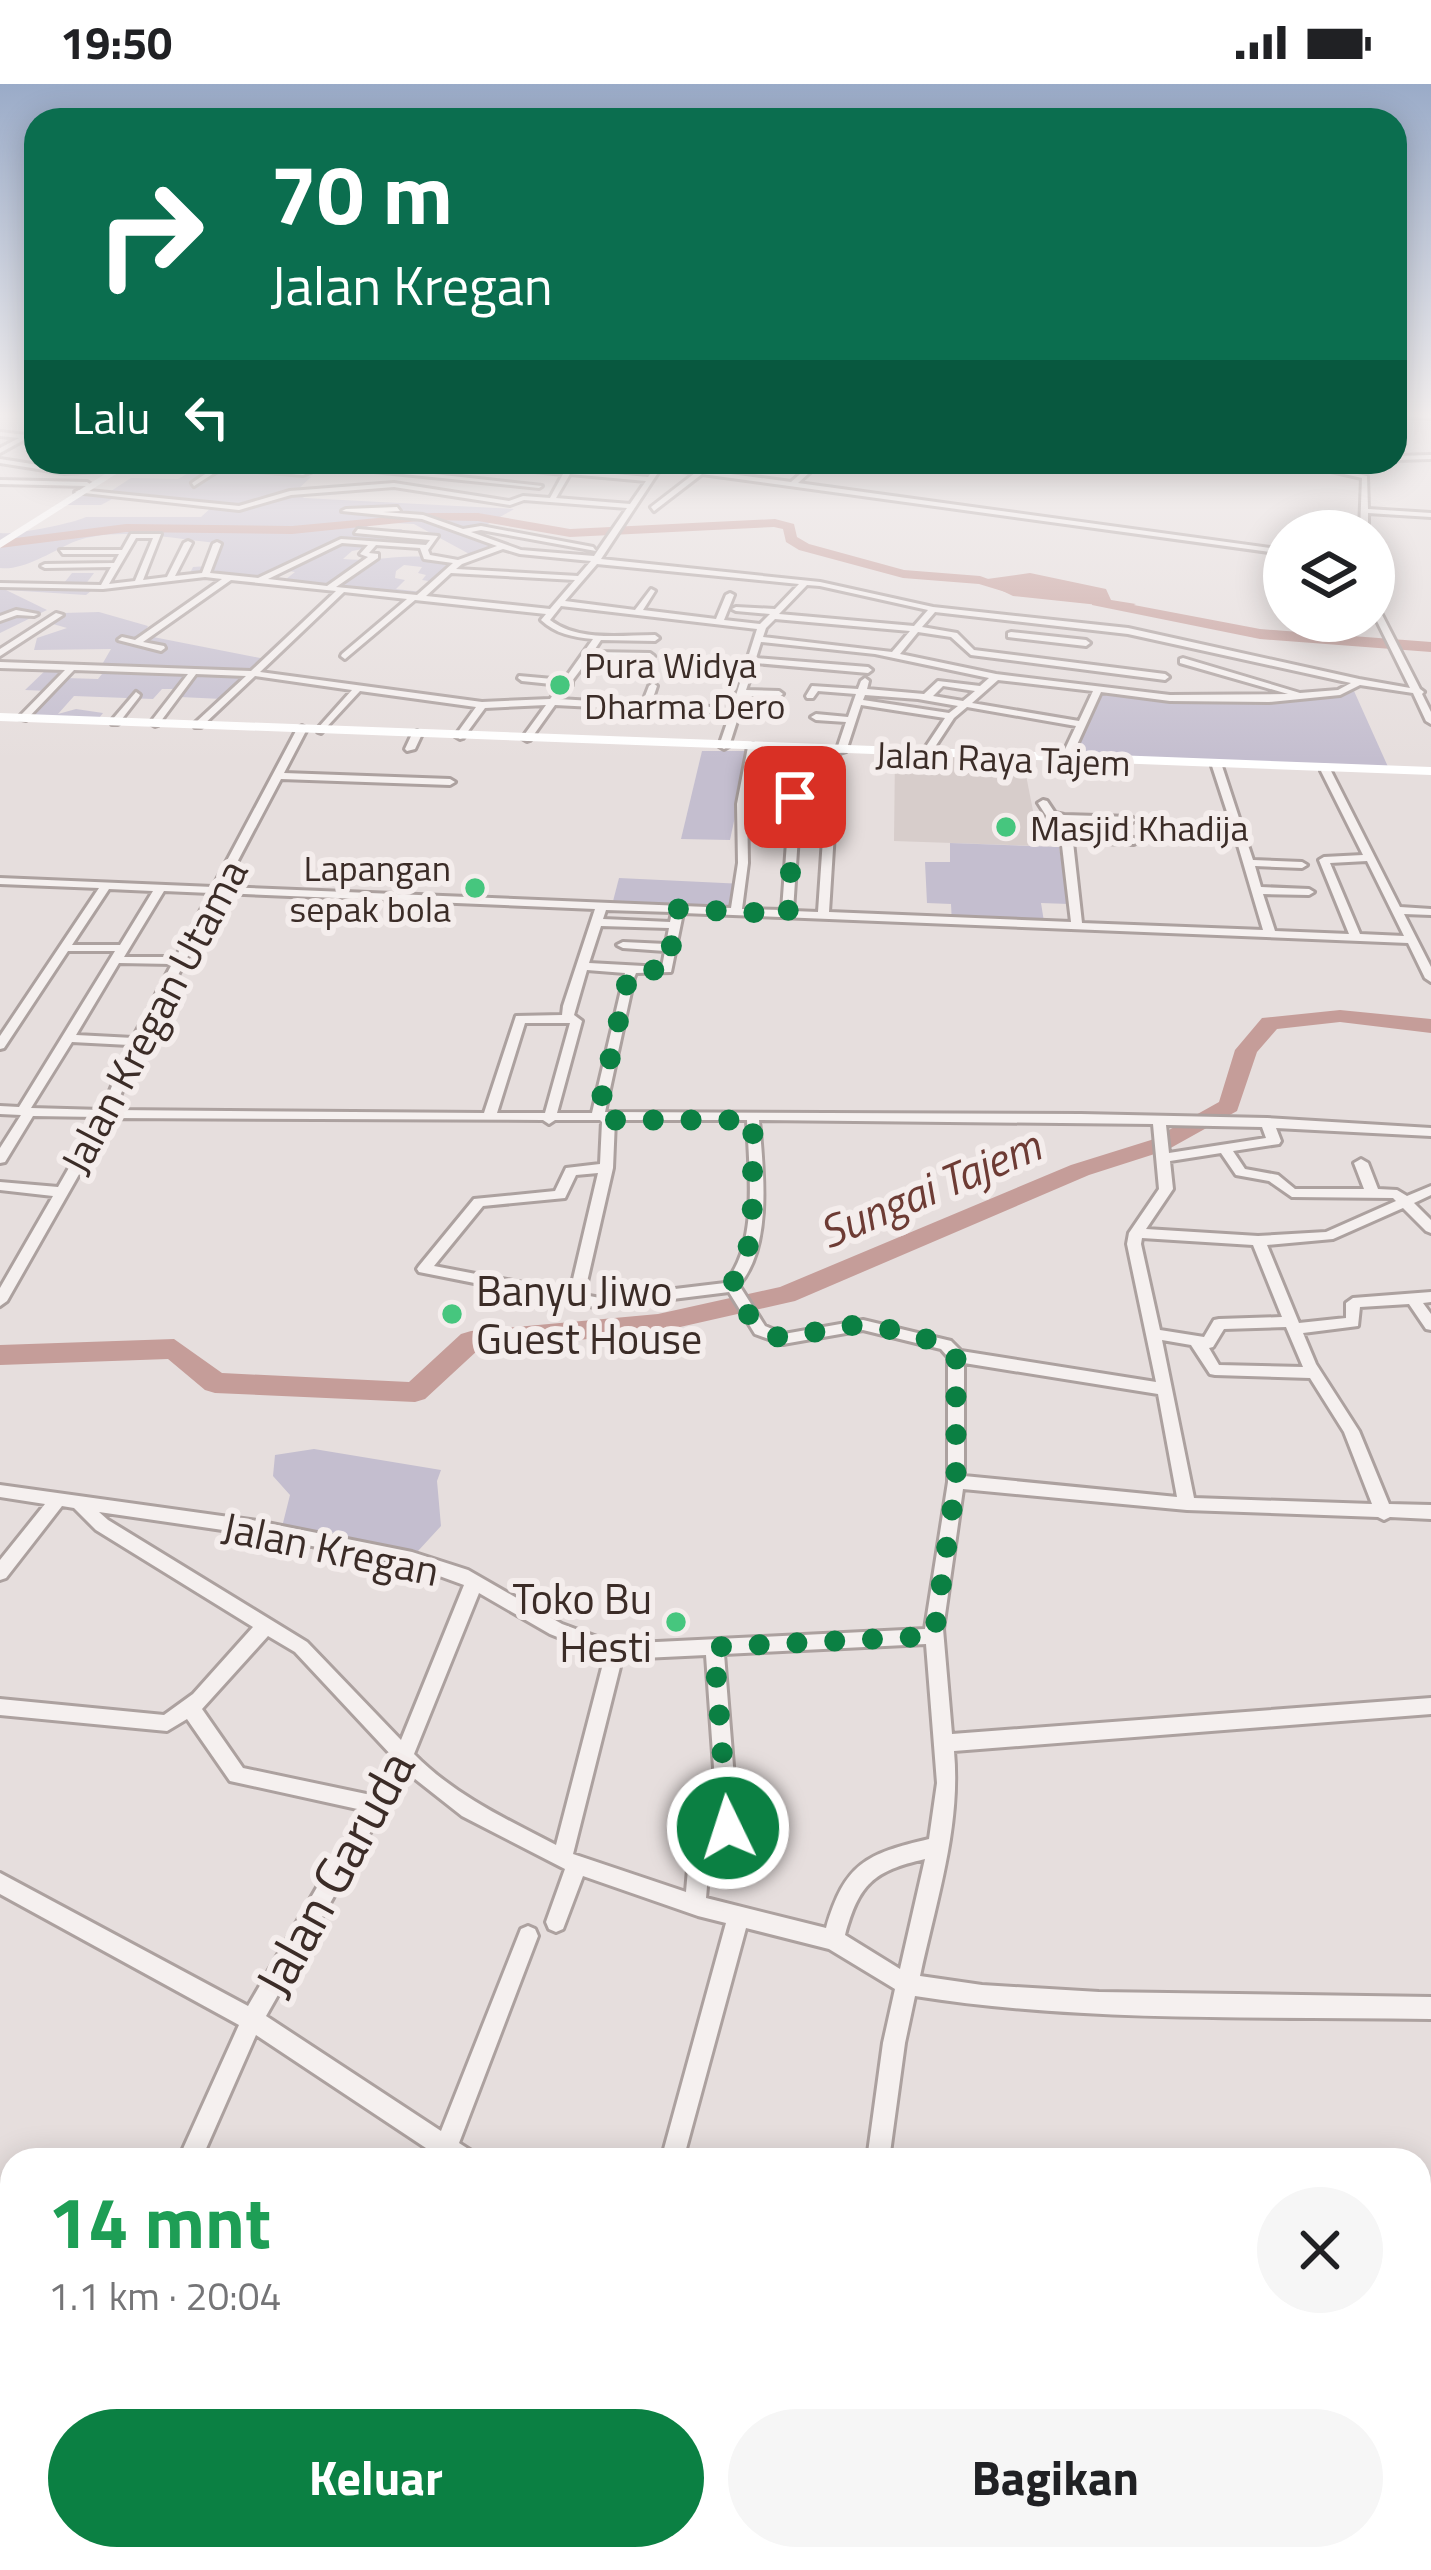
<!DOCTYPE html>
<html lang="id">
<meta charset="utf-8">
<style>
body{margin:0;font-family:"Titillium Web",sans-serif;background:#f6f6f6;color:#202124;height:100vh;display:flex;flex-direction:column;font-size:45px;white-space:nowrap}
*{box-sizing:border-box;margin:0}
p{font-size:39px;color:#757577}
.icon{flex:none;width:66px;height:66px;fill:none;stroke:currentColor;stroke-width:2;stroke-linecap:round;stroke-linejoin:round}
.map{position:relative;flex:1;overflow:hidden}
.sheet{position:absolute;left:0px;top:2064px;width:1431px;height:423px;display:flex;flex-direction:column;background:#fff;border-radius:36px 36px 0 0;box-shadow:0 6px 30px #0003}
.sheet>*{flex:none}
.hud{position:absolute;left:24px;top:24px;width:1383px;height:366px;border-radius:36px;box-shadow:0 6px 30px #0003;background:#0b6e4f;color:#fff;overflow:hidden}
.tools{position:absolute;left:1263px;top:426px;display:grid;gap:24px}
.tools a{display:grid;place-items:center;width:132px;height:132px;border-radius:50%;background:#fff;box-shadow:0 6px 30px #0003;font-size:60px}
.pin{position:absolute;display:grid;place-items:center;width:102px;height:102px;color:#fff;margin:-51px;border-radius:24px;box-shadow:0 6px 18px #0006}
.me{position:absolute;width:132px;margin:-66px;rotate:356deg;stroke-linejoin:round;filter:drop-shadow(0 0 9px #0008)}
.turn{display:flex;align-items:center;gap:42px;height:252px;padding:0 48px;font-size:54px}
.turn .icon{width:156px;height:156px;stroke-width:2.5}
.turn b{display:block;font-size:84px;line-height:102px}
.then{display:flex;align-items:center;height:114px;padding:0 48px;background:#0003;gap:24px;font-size:45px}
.round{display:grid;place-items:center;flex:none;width:126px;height:126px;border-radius:63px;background:#f6f6f6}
.overview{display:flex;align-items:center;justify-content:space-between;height:204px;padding:0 48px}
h1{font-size:72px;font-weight:700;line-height:90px;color:#1e9e55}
.cta{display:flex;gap:24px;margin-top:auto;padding:24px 48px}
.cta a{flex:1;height:138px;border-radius:72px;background:#0b8043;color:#fff;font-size:48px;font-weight:700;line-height:138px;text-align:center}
.cta a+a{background:#f6f6f6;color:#202124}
.status{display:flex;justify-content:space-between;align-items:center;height:84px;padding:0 60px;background:#fff;direction:ltr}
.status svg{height:33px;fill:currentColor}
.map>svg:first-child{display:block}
.built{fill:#d7cdcb}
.green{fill:#c4becf}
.water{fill:#c59d99}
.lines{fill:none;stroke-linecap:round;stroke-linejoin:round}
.river{fill:#c59d99;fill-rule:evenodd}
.street-casing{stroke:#aca19f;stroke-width:6}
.street{fill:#f5f0ef;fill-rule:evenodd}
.secondary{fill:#fff;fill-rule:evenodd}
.route{stroke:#0b8043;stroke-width:21;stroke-dasharray:0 37.8}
.poi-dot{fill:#46c67e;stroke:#f4edec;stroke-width:4.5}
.labels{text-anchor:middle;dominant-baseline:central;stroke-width:12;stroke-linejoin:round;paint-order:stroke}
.far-poi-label{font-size:36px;fill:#3b2c27;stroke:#f4edec;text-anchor:start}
.far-street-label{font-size:36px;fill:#3b2c27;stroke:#f4edec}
.street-label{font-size:42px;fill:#3b2c27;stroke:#f4edec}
.poi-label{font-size:42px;fill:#3b2c27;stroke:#f4edec;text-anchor:start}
.water-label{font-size:45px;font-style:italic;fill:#6d3b34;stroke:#f4edec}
.near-street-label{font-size:51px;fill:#3b2c27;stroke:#f4edec}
</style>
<div class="status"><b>19:50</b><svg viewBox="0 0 49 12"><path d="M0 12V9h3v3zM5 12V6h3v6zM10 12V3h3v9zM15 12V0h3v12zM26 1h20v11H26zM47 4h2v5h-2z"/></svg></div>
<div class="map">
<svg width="1431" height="2486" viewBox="0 0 1431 2486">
<rect width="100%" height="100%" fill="#e6dedd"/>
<!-- built -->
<polygon class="built" points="895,671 1023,676 1040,762 894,757"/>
<!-- green -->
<g class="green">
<path d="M204 380 303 389 311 393 295 408 304 414 514 425 481 444 461 448 501 463 473 472 414 440 372 438 363 447 402 445 395 459 352 467 343 475C382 479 415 464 453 480L435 498 422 496 426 491 418 489 422 483 404 481 396 487 395 494 405 496 396 505 422 508 415 514 281 499 295 488 282 486 264 497 189 491 193 483 208 482 216 459C172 455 109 440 67 461 50 469 21 487 0 484V449C15 451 71 440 86 433H201L214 421 114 414 101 421H63L85 405 111 407 131 394 178 395Z"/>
<polygon points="72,489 94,489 85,501 97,502 86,511 6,506 47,526 0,549 0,501 64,499"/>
<polygon points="99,528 148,542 143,551 265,575 222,615 180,613 184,605 162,605 153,615 74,612 58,630 76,625 103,629 96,638 24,635 48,607 25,606 49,583 73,583 65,594 98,595 106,585 100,584 111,565 34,566 37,554 67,544 46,538 63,529"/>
<polygon points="1098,606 1176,615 1354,607 1389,685 1069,671"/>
<polygon points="702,667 749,667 730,756 681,755"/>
<polygon points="950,759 1059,763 1069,820 1041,819 1045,844 952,840 951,820 927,819 925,778 950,778"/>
<polygon points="619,794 744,800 739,828 612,821"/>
<polygon points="314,1365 441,1386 437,1397 441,1442 418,1467 281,1447 290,1411 273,1392 275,1371"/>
</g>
<!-- water -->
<polygon class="water" points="1030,489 1106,505 1111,516 1136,520 1127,524 1013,512 980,496"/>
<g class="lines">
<!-- river -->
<g class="river">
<polygon points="432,429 478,429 570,445 775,435 794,440 797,453 809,460 904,486 980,492 1019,506 1012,510 979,500 903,494 799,466 786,458 783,445 774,443 570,453 478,437 428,436 292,450 126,448 0,464 0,456 126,440 292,442"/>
<polygon points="1097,514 1260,545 1431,558 1431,568 1260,555 1092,521 1092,515"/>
<polygon points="1340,926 1431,935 1431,949 1340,938 1277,945 1257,968 1237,1027 1167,1066 1089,1091 795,1217 658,1248 478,1266 425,1315 415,1318 215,1309 205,1306 168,1275 0,1281 0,1261 174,1255 222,1289 409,1298 461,1250 471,1247 658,1230 780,1203 1071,1081 1151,1056 1219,1018 1235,966 1262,934"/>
</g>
<!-- street casing -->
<g class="street-casing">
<g id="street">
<polygon points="1396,328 1431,330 1431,334 1395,332"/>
<polygon points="0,348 26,351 29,353 0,369 0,364 19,354 0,352"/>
<polygon points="1431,371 1431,375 1395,376 1395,372"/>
<polygon points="0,375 64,385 117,384 120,386 64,389 0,379"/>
<polygon points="166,378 222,379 302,387 318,381 304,378 327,378 542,402 539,404 325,382 303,391 222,384 194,402 192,399 214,384"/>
<path d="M448 378 565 386 570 378H576L572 386 648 393 656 382 628 378H665L664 381 791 398 814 378H821L798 399 1284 466V470L702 390 654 427 651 423 695 389 661 384 601 475 820 498 933 523 1128 544 1359 595 1410 604 1374 531V521L1378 523 1420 605 1424 608 1422 610 1431 628V640L1426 637 1413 609 1360 601 1340 611 1269 618 1170 617 1101 608 1070 676 1065 679 1060 676 1076 642 967 623 954 634 929 672 926 673 921 670 945 634 861 621 846 667 839 669 829 828 1071 838 1059 736 1047 733 1038 719 1043 716 1047 717 1055 729 1064 731 1131 733 1136 736 1131 739 1070 737 1072 752 1134 754 1139 757 1134 760 1073 758 1082 839 1263 846 1237 758 1242 755 1247 758 1253 776 1302 778 1307 781 1302 784 1255 782 1261 803 1309 805 1314 808 1309 811 1263 810 1275 847 1349 850 1319 776 1324 773 1363 771 1321 687 1326 684 1331 687 1400 823 1431 825V831L1404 830 1431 883V898L1425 894 1408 859 683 829 671 888 636 889 634 894 605 1028 1081 1030 1267 1034 1431 1044V1052L1276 1044 1281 1057 1279 1060 1233 1067 1245 1085 1278 1091 1295 1105H1364L1354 1079 1361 1075 1368 1079 1378 1105 1397 1106 1407 1112 1431 1102V1111L1414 1119 1431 1136V1149L1426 1147 1403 1124 1333 1155 1267 1161 1299 1239 1346 1234V1219L1353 1214 1431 1208V1218L1423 1219 1431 1230V1246L1426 1245 1409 1220 1360 1223 1358 1242 1303 1249 1316 1280 1359 1347 1389 1420 1431 1421V1435L1390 1433 1384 1436 1378 1433 1187 1426 963 1405 943 1545 952 1650 1431 1614V1630L954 1667C961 1743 936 1817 920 1892L982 1901 1099 1908 1431 1913V1935C1260 1932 1085 1939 915 1912L905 1959 889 2076H867L883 1959 895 1905 829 1865 746 1844 683 2076H661L726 1839 698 1832 583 1792 563 1845 556 1848 549 1845 546 1838 565 1785 462 1732 405 1687 266 1932 441 2047 521 1845 528 1842 535 1845 538 1852 459 2059 473 2068 476 2076 437 2074 435 2070 256 1951 201 2076H178L239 1941 0 1810V1789L248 1922 362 1726 230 1697 187 1635 167 1647 0 1631V1615L164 1631 193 1610 253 1543 96 1446 74 1424 62 1422 6 1494 0 1496V1476L45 1420 0 1413V1401L257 1437 412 1468 468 1486 562 1540 616 1560 925 1545 948 1398V1273L941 1265 863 1246 783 1260 755 1250 729 1208 600 1224 419 1188 417 1185 419 1182 474 1115 555 1107 566 1084 600 1080 602 1038 600 1036H555L549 1040 543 1036 111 1034 7 1217 0 1222V1204L53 1112 0 1106V1098L58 1103 98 1033 33 1032 5 1078 0 1079V1064L21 1031 0 1030V1022L19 1023 115 867H68L4 964 0 965V952L99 804 0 800V794L213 803 297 645 302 642 307 645 284 689 450 695 455 698 450 701 281 695 224 803 731 824 738 779 737 720 748 663 753 660 758 663 747 720 748 779 742 825 782 826 793 677 784 665 789 662 792 663 803 677 793 827 818 828 829 667 837 665 846 638 816 636 811 633 816 630 848 633 856 610 818 607 813 614H807L806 612 812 602 858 605 861 597 865 594 869 597 867 605 924 610 938 597 980 602 989 594 875 570 761 558 756 574 868 583 872 586 868 589 755 579 746 606 779 607 783 610 779 613 745 612 729 662 724 665 719 662 730 630 555 621 530 656 527 657 522 654 546 621 485 624 463 654 460 655 455 652 476 623 360 607 321 649 318 648V644L352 606 255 592 201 643H195V639L246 592 196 590 158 641 155 642 150 639 188 590 74 586 26 636 18 634 65 586 0 584V578L251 587 336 507 231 496 143 558 164 562 165 564 161 567 118 556 122 553 135 556 222 495 205 493 103 505 0 503V499L101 501 111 483 45 484 41 482 45 480 114 479 119 470H63L60 466H122L131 450H161L143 496 167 493 184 459 188 457 192 459 175 492 202 489 213 460 217 458 221 460 210 489 258 494 341 455 426 461 430 456 355 449 358 445 438 452 428 466 430 471 458 476 497 462 422 435 342 427 346 425 397 423 400 427 383 428 423 431 463 445 481 442 593 463 596 467 481 446 471 448 521 466 594 472 627 424 524 416 510 421 394 403 291 411 239 426 75 408 79 406 239 422 290 407 394 399 509 417 523 412 550 414 563 390ZM570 390 646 397 630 420 556 414ZM136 454H153L135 497 109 500ZM342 459 368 461 360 470 368 473 327 502 268 495ZM376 461 420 464 424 475 453 479 417 511 336 503 378 474V470L369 469ZM503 465 520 470 591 477 578 492 456 485 462 480ZM597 480 799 500 775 525 736 523 732 525 736 527 770 530 760 540 724 536 734 511 730 509 726 511 716 535 643 526 655 507 651 505 635 526 565 517ZM451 489 575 496 550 525 426 512ZM807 501 820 502 928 526 914 542 779 530ZM344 508 407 515 342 570 341 572 345 575 415 516 546 530 541 536C556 550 573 553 593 555L564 596 519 592 518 594 522 597 561 601 550 615 482 618 260 588ZM561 522 757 545 732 624 651 620 657 602 653 599 649 602 642 620 559 615 572 601V597L590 573 650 575 654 572 650 569 593 568 601 556 655 557 659 554 655 551C620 551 579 558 550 536ZM935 528 1128 550 1351 599 1338 606 1300 609 1183 574 1180 575V579L1288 610 1170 611 996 590 900 570 918 548 951 553 971 571 1165 596 1169 593 1165 590 974 566 957 549 922 543ZM775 535 910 547 892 568 763 553 766 544ZM998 596 1093 607 1079 637 972 619ZM943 602 975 607 963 617 933 612ZM865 611 918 615 958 622 949 629 863 616ZM1367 777 1404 852 1360 850 1330 779ZM109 805 153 807 120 861H72ZM164 807 210 809 176 873H124ZM221 809 595 825 563 922 562 931 516 932 484 1029 114 1026 143 958ZM606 826 672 828 670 838 603 835ZM601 842 669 844 666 860 623 858 617 861 623 864 665 867 662 883 589 879ZM119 879 172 880 133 954 76 951ZM587 886 625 889 592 1029H557L582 937 574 931ZM525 939H570L545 1029H497ZM72 958 129 961 102 1026 31 1024ZM615 1036H747C749 1085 759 1160 725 1199L600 1214 584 1211 613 1084ZM759 1036 1153 1040 1159 1105 1129 1149 1127 1160 1156 1298 961 1267 951 1257 863 1236 784 1250 765 1242 739 1201C773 1162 763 1084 759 1036ZM1166 1041 1262 1043 1266 1054 1169 1069ZM1221 1069 1236 1091 1269 1097 1292 1113 1393 1114 1396 1117 1326 1148 1258 1152 1146 1145 1173 1105 1170 1077ZM598 1089 570 1208 434 1182 483 1122 565 1114 576 1091ZM1142 1154 1253 1161 1282 1233 1219 1235 1214 1236 1204 1253 1160 1246 1141 1160ZM1286 1243 1303 1283 1219 1281 1209 1264 1213 1263 1224 1245ZM1162 1256 1191 1261 1210 1290 1215 1291 1310 1294 1344 1348 1372 1420 1194 1414ZM964 1279 1158 1310 1177 1413 964 1392ZM99 1428 257 1451 412 1482 464 1501 401 1656 307 1558 108 1436ZM479 1509 550 1550 605 1572 556 1761C506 1735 454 1711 414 1670ZM268 1552 295 1568 393 1673 371 1711 243 1684 202 1625ZM926 1560 937 1699 929 1755C866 1770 845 1779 826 1844L706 1814 710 1767 735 1750 738 1744 724 1570ZM706 1571 718 1740 693 1755 690 1762 686 1808 573 1770 622 1575ZM925 1775 900 1885 845 1851C859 1800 873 1787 925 1775Z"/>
<polygon points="1291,378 1304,378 1367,392 1368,425 1431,429 1431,433 1368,429 1368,447 1360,447 1362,394"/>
<polygon points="0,396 87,398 90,400 87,402 0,400"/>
<polygon points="16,526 38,530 34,532 17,531 0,537 0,532"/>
<polygon points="56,529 63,531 0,572 0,565"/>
<polygon points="1011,548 1086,556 1090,559 1086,562 1008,553 1008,549"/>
<polygon points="136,608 140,611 139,613 118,640 112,640 112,636"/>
<polygon points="417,647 422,650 415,665 407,667 405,665 412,650"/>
<polygon points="1217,679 1222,682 1241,740 1236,743 1195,745 1194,743 1199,740 1230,737 1212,682"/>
<polygon points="12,2456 12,2475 23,2475 18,2486 0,2486 0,2465 3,2460"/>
<polygon points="476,2475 500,2475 499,2486 473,2486"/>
<polygon points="802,2475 828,2475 826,2486 800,2486"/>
<polygon points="1089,2475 1126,2475 1132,2486 1095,2486"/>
</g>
</g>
<!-- street -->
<use href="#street" class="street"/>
<!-- secondary -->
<g class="secondary">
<polygon points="124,378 135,378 0,464 0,456"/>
<polygon points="0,629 1431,683 1431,691 0,637"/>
</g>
</g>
<!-- sky -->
<linearGradient id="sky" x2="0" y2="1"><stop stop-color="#9aabc8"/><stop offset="0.49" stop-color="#f4f0f0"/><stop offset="1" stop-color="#f4f0f0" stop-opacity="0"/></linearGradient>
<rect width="1431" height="676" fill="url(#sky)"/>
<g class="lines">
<!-- route -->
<path class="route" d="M728 1744 714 1563 934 1552 956 1398V1272C944 1259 931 1256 914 1252 893 1246 870 1239 848 1242 783 1250 769 1277 732 1201L752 1153 753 1036H609L598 1030 628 894 632 886H667L678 825 788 830 795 713"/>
</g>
<!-- markers -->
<g class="poi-dot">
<circle cx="560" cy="601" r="12"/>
<circle cx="1006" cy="743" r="12"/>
<circle cx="475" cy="804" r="12"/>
<circle cx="452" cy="1230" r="12"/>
<circle cx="676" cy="1538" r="12"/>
</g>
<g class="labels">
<!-- far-poi labels -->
<g class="far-poi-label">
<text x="584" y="580">Pura Widya<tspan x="584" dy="41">Dharma Dero</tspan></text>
<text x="1030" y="743">Masjid Khadija</text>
<text x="451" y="783" text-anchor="end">Lapangan<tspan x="451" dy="41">sepak bola</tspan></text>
</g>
<!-- far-street labels -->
<g class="far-street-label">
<text transform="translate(1003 674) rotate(2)">Jalan Raya Tajem</text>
</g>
<!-- street labels -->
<g class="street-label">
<text transform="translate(153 932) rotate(-62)">Jalan Kregan Utama</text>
<text transform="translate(331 1464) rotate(12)">Jalan Kregan</text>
</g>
<!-- poi labels -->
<g class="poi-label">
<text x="476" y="1206">Banyu Jiwo<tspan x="476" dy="48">Guest House</tspan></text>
<text x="652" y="1514" text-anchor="end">Toko Bu<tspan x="652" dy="48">Hesti</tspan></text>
</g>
<!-- water labels -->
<g class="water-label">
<text transform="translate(929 1104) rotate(-23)">Sungai Tajem</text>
</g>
<!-- near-street labels -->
<g class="near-street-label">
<text transform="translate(334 1789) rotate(-61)">Jalan Garuda</text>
</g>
</g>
</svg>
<div class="tools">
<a><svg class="icon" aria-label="layers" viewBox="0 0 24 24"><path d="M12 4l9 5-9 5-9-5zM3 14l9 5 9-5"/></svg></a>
</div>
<div class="pin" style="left:795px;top:713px;background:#d93025"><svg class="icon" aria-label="arrive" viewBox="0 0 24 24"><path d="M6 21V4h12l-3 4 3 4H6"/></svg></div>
<svg class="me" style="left:728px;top:1744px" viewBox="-20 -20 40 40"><circle r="17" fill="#0b8043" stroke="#fff" stroke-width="3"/><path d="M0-11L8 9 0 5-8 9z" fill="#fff"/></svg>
<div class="hud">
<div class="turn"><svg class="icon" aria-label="right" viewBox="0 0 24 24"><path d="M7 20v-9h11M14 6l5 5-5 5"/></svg><div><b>70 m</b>Jalan Kregan</div></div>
<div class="then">Lalu<svg class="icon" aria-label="left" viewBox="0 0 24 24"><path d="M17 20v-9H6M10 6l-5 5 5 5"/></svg></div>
</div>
<section class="sheet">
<div class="overview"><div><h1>14 mnt</h1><p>1.1 km · 20:04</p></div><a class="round"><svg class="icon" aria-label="close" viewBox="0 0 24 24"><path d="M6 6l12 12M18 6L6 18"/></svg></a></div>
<div class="cta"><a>Keluar</a><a>Bagikan</a></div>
</section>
</div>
